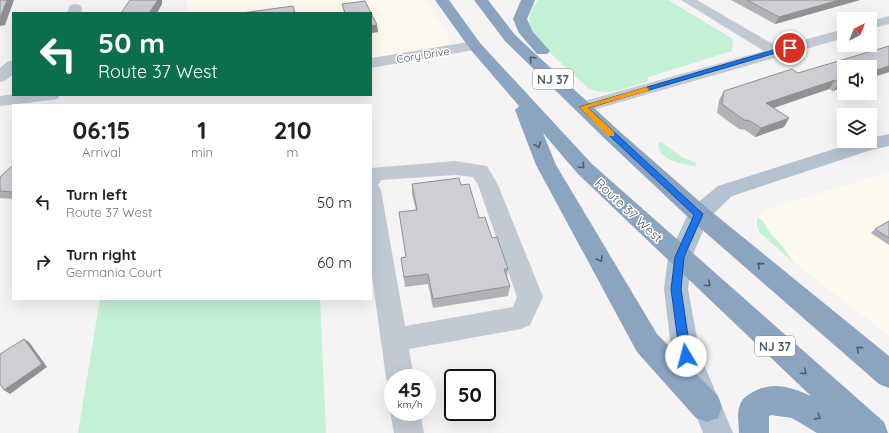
<!DOCTYPE html>
<style>
body{margin:0;font-family:Quicksand,sans-serif;background:#f2f2f2;color:#202124;height:100vh;display:flex;flex-direction:column;font-size:15px;white-space:nowrap}
*{box-sizing:border-box;margin:0}
p{font-size:13px;color:#757577}
.icon{flex:none;width:22px;height:22px;fill:none;stroke:currentColor;stroke-width:2;stroke-linecap:round;stroke-linejoin:round}
.map{position:relative;flex:1;overflow:hidden}
.details{position:absolute;left:12px;top:104px;width:360px;height:196px;display:flex;flex-direction:column;background:#fff;border-radius:0px;box-shadow:0 4px 16px #0002}
.details>*{flex:none}
.banner{position:absolute;left:12px;top:12px;width:360px;height:84px;border-radius:0px;box-shadow:0 4px 16px #0002;background:#0b6e4f;color:#fff;overflow:hidden}
.needle{width:26px;rotate:42deg}
.fabs{position:absolute;left:837px;top:12px;display:grid;gap:8px}
.fabs a{display:grid;place-items:center;width:40px;height:40px;border-radius:0px;background:#fff;box-shadow:0 4px 16px #0002;font-size:20px}
.speed{position:absolute;left:384px;top:369px;display:flex;gap:8px;font-size:20px;font-weight:700;text-align:center}
.speed>*{display:grid;place-content:center;width:52px;height:52px;border-radius:50%;background:#fff;box-shadow:0 4px 16px #0002;line-height:1}
.speed small{font-size:10px;font-weight:400}
.speed .limit{border:2px solid #111;border-radius:6px;background:#fff;color:#111}
.pin{position:absolute;display:grid;place-items:center;width:34px;height:34px;color:#fff;margin:-17px;border:2px solid #fff;border-radius:50%;box-shadow:0 1px 4px #0007}
.me{position:absolute;width:44px;margin:-22px;rotate:352deg;stroke-linejoin:round;filter:drop-shadow(0 0 3px #0008)}
.turn{display:flex;align-items:center;gap:14px;height:84px;padding:0 20px;font-size:18px}
.turn .icon{width:52px;height:52px;stroke-width:2.5}
.turn b{display:block;font-size:28px;line-height:34px}
.eta{display:flex;justify-content:space-evenly;align-items:center;height:68px;text-align:center}
.eta b{font-size:24px;font-weight:700;line-height:28px}
ul{padding:0;list-style:none}
li{display:flex;align-items:center;gap:12px;height:60px;padding:0 20px}
li div{flex:1}
li b{display:block;font-size:15px}
li em{font-style:normal}
.map>svg:first-child{display:block}
.commercial{fill:#fdf9ef}
.green{fill:#c3f1d5}
.lines{fill:none;stroke-linecap:round;stroke-linejoin:round}
.minor{fill:#c1cad2;fill-rule:evenodd}
.major{fill:#b3c2d1;fill-rule:evenodd}
.highway{fill:#8ba5c1;fill-rule:evenodd}
.wall{fill:#b0b2b7}
.shaded-wall{fill:#909195}
.building{fill:#cdcfd5;stroke:#909195}
.oneway{stroke:#505e6b}
.route{fill:#1a73e8;stroke:#114b97}
.slow{fill:#f59e0b}
.labels{text-anchor:middle;dominant-baseline:central;stroke-width:3;stroke-linejoin:round;paint-order:stroke}
.far-street-label{font-size:11px;fill:#4a5661;stroke:#fff}
.shield{fill:#fff;stroke:#808990;stroke-width:1}
.shield-label{font-size:12px;font-weight:bold;fill:#4a5661}
.street-label{font-size:13px;fill:#4a5661;stroke:#fff}
</style>
<div class="map">
<svg width="889" height="433" viewBox="0 0 889 433">
<rect width="100%" height="100%" fill="#f5f3f3"/>
<!-- commercial -->
<g class="commercial">
<polygon points="187,0 425,0 449,38 448,44 439,48 371,59 371,13 187,13"/>
<polygon points="889,172 889,336 767,241 760,233 756,220 763,211 787,203"/>
</g>
<!-- green -->
<g class="green">
<path d="M538 0H668L733 39 732 51 648 77 647 82C627 87 608 98 588 88 574 74 530 39 529 19 529 12 534 6 538 0Z"/>
<path d="M660 141 683 158 695 162 697 167C685 165 651 158 660 141Z"/>
<polygon points="757,217 763,221 770,233 783,247 794,263 760,233 757,226"/>
<polygon points="100,299 320,299 326,433 78,433"/>
</g>
<g class="lines">
<!-- minor -->
<g class="minor">
<polygon points="681,0 697,0 778,47 844,29 844,38 589,111 583,112 577,111 574,107 577,103 764,51"/>
<polygon points="75,4 80,5 82,8 81,13 67,13 70,5"/>
<polygon points="889,16 889,24 870,29 870,21"/>
<polygon points="475,41 480,43 483,46 480,49 371,68 371,58"/>
<polygon points="13,60 13,74 6,80 0,82 0,68 7,62"/>
<polygon points="13,94 13,95 60,95 57,99 51,100 0,106 0,96"/>
<path d="M455 161 487 166 498 185 543 297 530 325 521 329 409 349 414 378H393V389L390 388 386 378 371 268V168ZM455 175 473 177 478 185 517 297 513 307 405 326 381 190 378 185 381 180Z"/>
<polygon points="393,405 393,412 420,412 424,433 394,433 390,412"/>
</g>
<!-- major -->
<polygon class="major" points="889,134 889,146 871,150 732,196 708,219 692,257 688,289 700,355 733,433 703,433 672,355 664,289 668,257 688,214 691,208 718,186 859,141 870,141 870,138"/>
<!-- highway -->
<g class="highway">
<path d="M435 0H449L480 43 592 164 884 422 888 433H817L792 418 771 415 769 416V433H739C739 425 737 415 739 408 741 399 746 396 753 392 774 381 790 387 811 396L578 174 543 133 556 165 657 334 718 396 722 407 718 418 707 422 696 418 637 352 536 165 515 110 519 106 470 49Z"/>
<polygon points="474,0 488,0 515,35 618,130 707,208 889,356 889,388 879,384 691,220 604,138 505,41"/>
<polygon points="521,0 535,0 527,19 533,32 550,51 547,54 537,54 519,33 513,19"/>
</g>
</g>
<!-- wall -->
<g class="wall">
<polygon points="731,0 860,0 775,24"/>
<polygon points="365,1 377,25 378,32 371,33 371,13 344,13 342,4"/>
<polygon points="889,46 889,72 870,78 870,67 844,87 833,91 829,89 774,108 789,118 784,127 755,137 745,130 739,129 717,113 719,100 724,91 798,73"/>
<polygon points="13,165 13,199 0,198 0,177"/>
<polygon points="412,184 461,185 479,218 492,238 508,269 507,278 510,286 508,296 433,308 428,284 405,287 401,258 406,257 399,212 416,210 412,194"/>
<polygon points="889,221 889,245 871,233 875,229"/>
</g>
<!-- shaded-wall -->
<g class="shaded-wall">
<polygon points="7,0 14,0 5,25 0,26 0,18"/>
<polygon points="158,0 162,0 162,4 157,13 149,13"/>
<polygon points="839,0 860,0 775,24 779,17"/>
<polygon points="377,25 378,32 371,33 371,26"/>
<polygon points="889,66 889,72 870,78 870,72"/>
<polygon points="835,80 829,89 761,112 766,103"/>
<polygon points="844,80 844,87 833,91 839,82"/>
<polygon points="789,118 784,127 755,137 761,128"/>
<polygon points="24,339 29,342 47,367 10,394 4,390"/>
</g>
<!-- building -->
<g class="building">
<polygon points="0,0 7,0 0,18"/>
<polygon points="130,0 158,0 149,13 121,13"/>
<polygon points="747,0 839,0 779,17"/>
<polygon points="365,1 377,25 371,26 371,13 345,13 342,4"/>
<polygon points="293,6 295,13 242,13"/>
<polygon points="889,46 889,66 870,72 870,67 844,67 844,80 839,82 835,80 766,103 789,118 761,128 750,121 744,120 722,104 724,91 792,69 798,73"/>
<polygon points="13,165 13,191 12,192 0,191 0,177"/>
<polygon points="459,178 461,185 469,184 479,218 485,217 492,238 497,237 508,269 504,269 510,286 433,299 428,274 404,277 401,258 406,257 399,212 417,210 412,184"/>
<polygon points="889,221 889,238 875,229"/>
<polygon points="24,339 42,364 4,390 0,384 0,354"/>
</g>
<!-- one-way arrows -->
<defs><path id="oneway-chevron" d="M-2-3.5L2.5 0L-2 3.5" fill="none" stroke-width="1.6" stroke-linecap="round" stroke-linejoin="round"/></defs>
<g class="oneway">
<use href="#oneway-chevron" transform="translate(532 59) rotate(-136)"/>
<use href="#oneway-chevron" transform="translate(538 145) rotate(68)"/>
<use href="#oneway-chevron" transform="translate(582 166) rotate(47)"/>
<use href="#oneway-chevron" transform="translate(600 259) rotate(60)"/>
<use href="#oneway-chevron" transform="translate(760 265) rotate(-140)"/>
<use href="#oneway-chevron" transform="translate(708 284) rotate(43)"/>
<use href="#oneway-chevron" transform="translate(859 349) rotate(-140)"/>
<use href="#oneway-chevron" transform="translate(804 372) rotate(42)"/>
<use href="#oneway-chevron" transform="translate(818 417) rotate(32)"/>
</g>
<!-- route -->
<polygon class="route" points="787,46 793,48 588,108 703,214 684,257 681,289 691,356 690,359 686,361 682,359 680,356 671,289 675,257 694,215 579,107"/>
<!-- slow -->
<polygon class="slow" points="646,87 649,89 648,91 588,108 614,132 614,136 608,136 579,107"/>
<g class="labels">
<!-- far-street labels -->
<g class="far-street-label">
<text transform="translate(423 55) rotate(-9)">Cory Drive</text>
</g>
<!-- shield labels -->
<g class="shield">
<rect x="533" y="69" width="40" height="20" rx="3"/>
<rect x="755" y="336" width="40" height="20" rx="3"/>
</g>
<g class="shield-label">
<text x="553" y="79">NJ 37</text>
<text x="775" y="346">NJ 37</text>
</g>
<!-- street labels -->
<g class="street-label">
<text transform="translate(629 210) rotate(43)">Route 37 West</text>
</g>
</g>
</svg>
<div class="fabs">
<a><svg class="needle" viewBox="-14 -14 28 28"><path d="M0-13l5 13h-10z" fill="#e53935"/><path d="M0 13l5-13h-10z" fill="#757577"/></svg></a>
<a><svg class="icon" aria-label="sound" viewBox="0 0 24 24"><path d="M4 9h4l5-4v14l-5-4H4zM17 9q2 3 0 6"/></svg></a>
<a><svg class="icon" aria-label="layers" viewBox="0 0 24 24"><path d="M12 4l9 5-9 5-9-5zM3 14l9 5 9-5"/></svg></a>
</div>
<div class="speed"><div>45<small>km/h</small></div><div class="limit">50</div></div>
<div class="pin" style="left:790px;top:48px;background:#d93025"><svg class="icon" aria-label="arrive" viewBox="0 0 24 24"><path d="M6 21V4h12l-3 4 3 4H6"/></svg></div>
<svg class="me" style="left:686px;top:356px" viewBox="-20 -20 40 40"><circle r="19" fill="#fff"/><path d="M0-13L10 11 0 6-10 11z" fill="#1a73e8"/></svg>
<div class="banner">
<div class="turn"><svg class="icon" aria-label="left" viewBox="0 0 24 24"><path d="M17 20v-9H6M10 6l-5 5 5 5"/></svg><div><b>50 m</b>Route 37 West</div></div>
</div>
<section class="details">
<div class="eta">
<div><b>06:15</b><p>Arrival</p></div>
<div><b>1</b><p>min</p></div>
<div><b>210</b><p>m</p></div>
</div>
<ul>
<li><svg class="icon" aria-label="left" viewBox="0 0 24 24"><path d="M17 20v-9H6M10 6l-5 5 5 5"/></svg><div><b>Turn left</b><p>Route 37 West</p></div><em>50 m</em></li>
<li><svg class="icon" aria-label="right" viewBox="0 0 24 24"><path d="M7 20v-9h11M14 6l5 5-5 5"/></svg><div><b>Turn right</b><p>Germania Court</p></div><em>60 m</em></li>
</ul>
</section>
</div>
